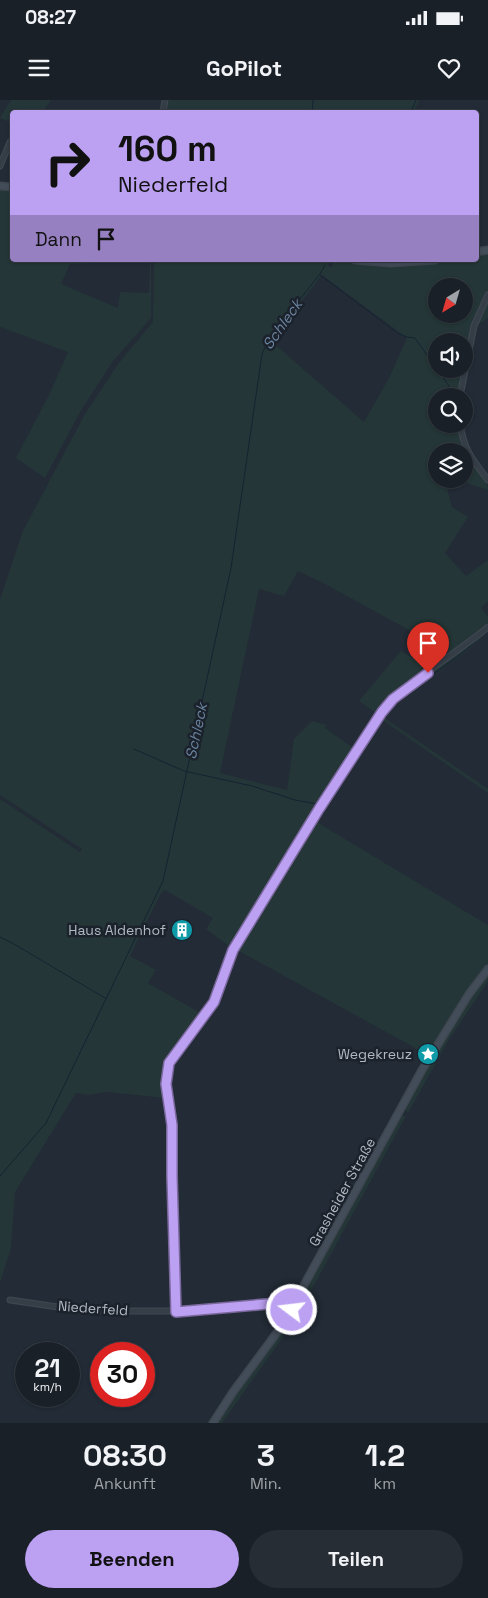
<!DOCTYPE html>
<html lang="de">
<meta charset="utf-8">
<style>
body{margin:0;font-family:"Space Grotesk",sans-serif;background:#272d34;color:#f1f3f6;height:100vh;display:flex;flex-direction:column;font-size:19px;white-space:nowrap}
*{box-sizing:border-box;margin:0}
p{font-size:16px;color:#9fa3a8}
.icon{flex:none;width:28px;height:28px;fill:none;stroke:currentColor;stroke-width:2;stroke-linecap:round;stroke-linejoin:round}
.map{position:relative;height:1323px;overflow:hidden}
.details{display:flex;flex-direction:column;background:#1a2028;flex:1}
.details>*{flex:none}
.top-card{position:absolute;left:10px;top:10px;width:469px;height:152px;border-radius:5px;box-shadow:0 1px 4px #0004,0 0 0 1px #383e45;background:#bca0f2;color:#111;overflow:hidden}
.needle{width:32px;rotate:217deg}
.buttons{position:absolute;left:428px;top:178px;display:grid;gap:10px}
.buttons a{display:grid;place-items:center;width:45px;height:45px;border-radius:50%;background:#1a2028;box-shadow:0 1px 4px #0004,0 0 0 1px #383e45;font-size:25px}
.speed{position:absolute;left:15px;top:1242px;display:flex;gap:10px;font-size:25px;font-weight:700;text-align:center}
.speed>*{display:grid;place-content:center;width:65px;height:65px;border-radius:50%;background:#1a2028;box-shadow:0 1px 4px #0004,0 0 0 1px #383e45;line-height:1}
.speed small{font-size:12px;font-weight:400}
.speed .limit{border:8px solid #d22;background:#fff;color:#111}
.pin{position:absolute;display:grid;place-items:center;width:42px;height:42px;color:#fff;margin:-51px -21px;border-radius:50% 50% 50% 0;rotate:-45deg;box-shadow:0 0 5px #0007}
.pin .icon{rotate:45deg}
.me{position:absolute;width:55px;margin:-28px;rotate:285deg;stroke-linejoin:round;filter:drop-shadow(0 0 4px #0008)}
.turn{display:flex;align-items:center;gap:18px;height:105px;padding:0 25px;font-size:22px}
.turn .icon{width:65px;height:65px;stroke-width:2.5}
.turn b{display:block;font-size:35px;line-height:42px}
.then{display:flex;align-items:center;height:48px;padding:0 25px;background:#0003;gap:10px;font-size:19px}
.eta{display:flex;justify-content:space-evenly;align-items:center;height:85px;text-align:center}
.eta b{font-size:30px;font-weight:600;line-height:35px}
.cta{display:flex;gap:10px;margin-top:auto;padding:10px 25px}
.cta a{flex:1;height:58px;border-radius:30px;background:#bca0f2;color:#111;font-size:20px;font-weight:600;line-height:58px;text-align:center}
.cta a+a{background:#272d34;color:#f1f3f6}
.status{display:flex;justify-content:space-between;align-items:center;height:35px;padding:0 25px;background:#1a2028;direction:ltr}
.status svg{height:14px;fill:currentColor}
header{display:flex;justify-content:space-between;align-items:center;height:65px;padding:0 25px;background:#1a2028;font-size:22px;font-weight:600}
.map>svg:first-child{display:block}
.green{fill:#243637;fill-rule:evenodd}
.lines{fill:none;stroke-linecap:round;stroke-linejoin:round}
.stream{stroke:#162332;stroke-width:1}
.street-casing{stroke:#3e4650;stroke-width:7}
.secondary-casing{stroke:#3e4650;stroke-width:9}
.street{stroke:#353d47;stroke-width:4.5}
.secondary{stroke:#434d59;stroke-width:6}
.route-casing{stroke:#7a689d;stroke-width:12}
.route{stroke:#bca0f2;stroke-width:9}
.labels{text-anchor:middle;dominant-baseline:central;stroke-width:5;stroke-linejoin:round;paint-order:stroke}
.poi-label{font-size:14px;fill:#b0b8c3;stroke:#1b222b;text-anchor:end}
.street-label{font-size:14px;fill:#b0b8c3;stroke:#1b222b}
.water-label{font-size:15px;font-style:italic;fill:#6b84a0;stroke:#1b222b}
</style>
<div class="status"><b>08:27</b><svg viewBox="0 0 49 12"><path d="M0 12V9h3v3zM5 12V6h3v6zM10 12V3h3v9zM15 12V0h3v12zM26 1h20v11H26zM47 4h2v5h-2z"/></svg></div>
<header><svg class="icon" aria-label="menu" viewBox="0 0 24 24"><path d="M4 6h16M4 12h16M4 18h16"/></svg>GoPilot<svg class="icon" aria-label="heart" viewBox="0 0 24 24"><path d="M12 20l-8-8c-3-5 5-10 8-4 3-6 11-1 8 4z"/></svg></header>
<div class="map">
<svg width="488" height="1323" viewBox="0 0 488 1323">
<rect width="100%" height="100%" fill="#222b36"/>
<!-- green -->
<g class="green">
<polygon points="11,0 51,0 43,12 12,12 12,23 0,18"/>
<polygon points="168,0 419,0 414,12 166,12"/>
<polygon points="0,89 12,90 12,160 98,160 98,163 70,164 61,184 118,208 120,192 149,193 150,160 151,162 151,218 113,261 80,312 45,378 16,358 50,293 68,252 0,227"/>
<path d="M488 153V191L471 227 464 265V241H436V269H463L458 296H436V324H458C460 335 462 346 468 355 475 366 488 376 488 390L455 379H464V351H436V379H454L447 389 452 407 468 417 445 453 466 476 488 460V501L481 508 488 516V522L451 553 325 484 298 471 284 496 259 489 220 673 287 690 294 639 312 621 327 625 325 628 356 650 334 685 320 703 321 704 232 848 206 829 213 818 165 790 161 793 130 856 156 870 148 883 202 914 166 962 163 973 165 998 107 992 89 995 76 993 15 1092 11 1148 0 1183V699L80 752 82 749 0 695V500L23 431 85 314 118 264 153 222 154 160H330L328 166 332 167 334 160H338C363 163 388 167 413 165 434 164 455 160 476 160V155ZM322 175 407 238 389 278 364 322 271 241ZM436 186H464V214H436Z"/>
<polygon points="488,200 488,218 476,226"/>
<path d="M484 531 486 533C471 549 452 562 434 574 416 587 396 598 383 617L488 689V693L381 619 383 617 381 616C392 604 402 592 415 583 439 567 464 552 484 531Z"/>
<polygon points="401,551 431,568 379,615 359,601"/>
<polygon points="315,721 488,825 488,866 465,897 428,955 237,850 241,840"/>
<polygon points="488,872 488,881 448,941 408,1013 404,1007 447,931"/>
<polygon points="425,958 426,959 292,1205 288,1206"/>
<polygon points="400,1015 406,1016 295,1220 222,1323 216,1323 290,1217"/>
<polygon points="285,1213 285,1216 211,1323 207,1323 226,1295 262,1248"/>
</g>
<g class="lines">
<!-- stream -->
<g class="stream">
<polyline points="312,12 313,0"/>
<polyline points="411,12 416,0"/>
<polyline points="320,175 399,234 407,237 415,238 436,268"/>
<polyline points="437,269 456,296"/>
<polyline points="462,324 463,330"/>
<polyline points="473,357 488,376"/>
<path d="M383 616C395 597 414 587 433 574 450 562 469 549 484 533"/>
<polyline points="134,649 184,671 252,686 295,700 317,704 347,662"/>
<polyline points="0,837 14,844 105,898"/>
<polyline points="0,1076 46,1023 163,781 231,468 262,254 269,238 320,174 325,165"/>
</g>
<!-- street casing -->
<g class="street-casing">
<g id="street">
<polyline points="163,12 165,0"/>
<polyline points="0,66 10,42"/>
<polyline points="460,296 474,226 488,195"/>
<path d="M460 324C464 350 472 359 488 380"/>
<polyline points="10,1200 85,1211 176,1211 278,1203 291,1210"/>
<path d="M176 1211 172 1076V1025L166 984 169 963 214 901 233 850 319 709 382 612C411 578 454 556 488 527"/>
</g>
</g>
<!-- secondary casing -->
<g class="secondary-casing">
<g id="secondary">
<polyline points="0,86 12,87"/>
<polyline points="476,152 488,150"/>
<polyline points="355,160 391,163 435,160"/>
<polyline points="213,1323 233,1292 281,1227 422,970 469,894 488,869"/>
</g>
</g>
<!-- street -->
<use href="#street" class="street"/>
<!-- secondary -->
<use href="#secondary" class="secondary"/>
</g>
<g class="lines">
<!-- route casing -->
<g class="route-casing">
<polyline id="route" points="292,1210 278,1203 176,1212 172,1076 172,1025 166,984 169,963 214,902 233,850 319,709 382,612 393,599 428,573"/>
</g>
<!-- route -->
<use href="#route" class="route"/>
</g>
<!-- icons -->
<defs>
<g id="building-disc" transform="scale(1.125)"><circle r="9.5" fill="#0f9aa8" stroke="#1b222b"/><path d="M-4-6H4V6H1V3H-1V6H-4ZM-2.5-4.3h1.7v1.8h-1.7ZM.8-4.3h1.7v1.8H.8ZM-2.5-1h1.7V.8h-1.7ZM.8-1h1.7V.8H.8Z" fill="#fff"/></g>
<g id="sight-disc" transform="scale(1.125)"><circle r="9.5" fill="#0f9aa8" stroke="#1b222b"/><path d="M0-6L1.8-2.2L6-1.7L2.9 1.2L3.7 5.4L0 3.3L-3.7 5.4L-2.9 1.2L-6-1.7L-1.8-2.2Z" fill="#fff"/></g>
</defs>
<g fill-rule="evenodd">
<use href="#building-disc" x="182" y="830"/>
<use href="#sight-disc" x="428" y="954"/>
</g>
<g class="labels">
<!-- poi labels -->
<g class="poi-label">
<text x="166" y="830">Haus Aldenhof</text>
<text x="412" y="954">Wegekreuz</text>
</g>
<!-- street labels -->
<g class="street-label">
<text transform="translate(342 1092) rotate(-61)">Grasheider Straße</text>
<text transform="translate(93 1208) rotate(4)">Niederfeld</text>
</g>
<!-- water labels -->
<g class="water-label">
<text transform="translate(282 224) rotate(-55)">Schleck</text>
<text transform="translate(196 631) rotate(-78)">Schleck</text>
</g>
</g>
</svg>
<div class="buttons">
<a><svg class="needle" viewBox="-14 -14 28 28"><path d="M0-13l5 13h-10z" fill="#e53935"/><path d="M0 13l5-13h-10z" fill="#9fa3a8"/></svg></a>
<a><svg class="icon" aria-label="sound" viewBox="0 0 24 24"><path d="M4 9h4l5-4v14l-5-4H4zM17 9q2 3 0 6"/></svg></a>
<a><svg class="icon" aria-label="search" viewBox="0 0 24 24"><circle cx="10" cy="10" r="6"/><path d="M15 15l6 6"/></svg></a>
<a><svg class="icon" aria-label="layers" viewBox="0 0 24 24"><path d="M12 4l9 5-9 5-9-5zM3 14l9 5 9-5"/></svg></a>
</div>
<div class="speed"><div>21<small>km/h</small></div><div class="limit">30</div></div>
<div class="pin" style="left:428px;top:573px;background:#d93025"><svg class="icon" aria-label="arrive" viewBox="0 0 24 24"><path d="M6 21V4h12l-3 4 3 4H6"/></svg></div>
<svg class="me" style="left:292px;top:1210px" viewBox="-20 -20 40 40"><circle r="17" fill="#bca0f2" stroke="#fff" stroke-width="3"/><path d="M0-11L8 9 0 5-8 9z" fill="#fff"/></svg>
<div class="top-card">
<div class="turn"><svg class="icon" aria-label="right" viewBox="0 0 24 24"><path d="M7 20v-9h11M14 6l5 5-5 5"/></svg><div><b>160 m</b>Niederfeld</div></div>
<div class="then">Dann<svg class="icon" aria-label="arrive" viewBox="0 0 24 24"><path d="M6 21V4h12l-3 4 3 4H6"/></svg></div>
</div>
</div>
<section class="details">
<div class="eta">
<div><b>08:30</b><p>Ankunft</p></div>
<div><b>3</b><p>Min.</p></div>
<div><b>1.2</b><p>km</p></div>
</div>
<div class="cta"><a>Beenden</a><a>Teilen</a></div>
</section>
